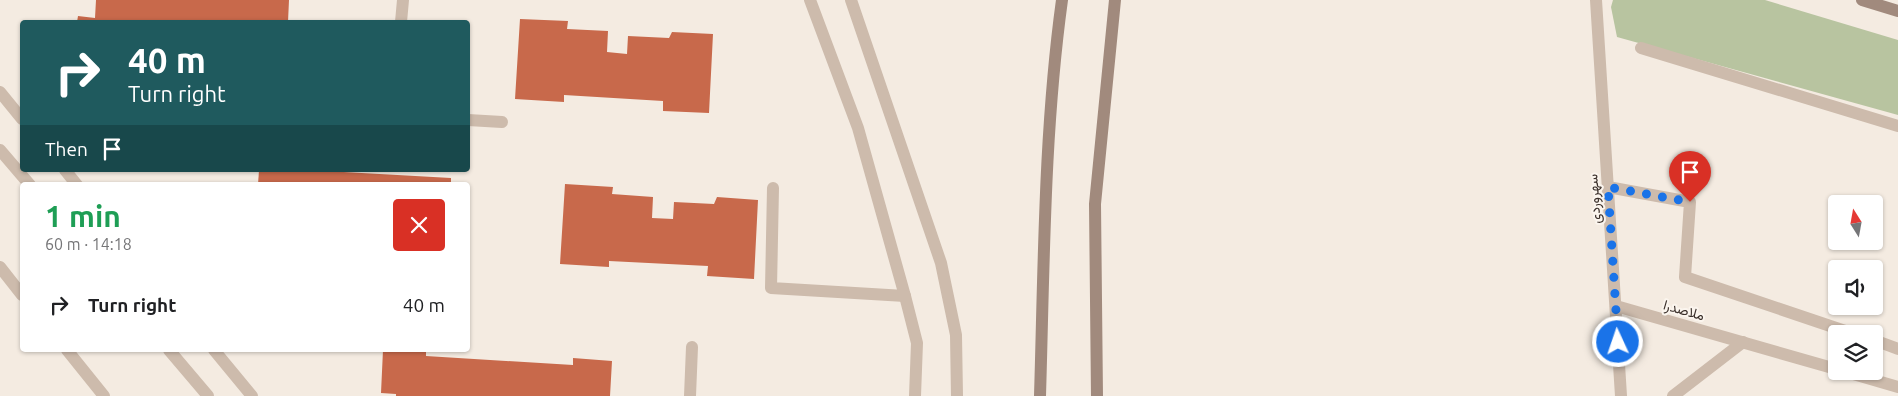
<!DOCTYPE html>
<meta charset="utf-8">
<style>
body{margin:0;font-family:Ubuntu,Vazirmatn,sans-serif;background:#f6f6f6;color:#202124;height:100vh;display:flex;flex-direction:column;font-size:19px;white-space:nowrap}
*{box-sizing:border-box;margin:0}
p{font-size:16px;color:#757577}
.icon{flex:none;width:28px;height:28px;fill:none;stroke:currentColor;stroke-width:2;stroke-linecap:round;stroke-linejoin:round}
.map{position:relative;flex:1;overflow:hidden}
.drawer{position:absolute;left:20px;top:182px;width:450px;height:170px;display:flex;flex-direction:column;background:#fff;border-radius:5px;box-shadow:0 1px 4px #0004}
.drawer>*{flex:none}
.top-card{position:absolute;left:20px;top:20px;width:450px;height:152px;border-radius:5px;box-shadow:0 1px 4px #0004;background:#1f5a5e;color:#fff;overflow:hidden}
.needle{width:32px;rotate:349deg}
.fabs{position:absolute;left:1828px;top:195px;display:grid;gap:10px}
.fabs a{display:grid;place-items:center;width:55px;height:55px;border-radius:5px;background:#fff;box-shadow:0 1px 4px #0004;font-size:25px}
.pin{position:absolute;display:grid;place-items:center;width:42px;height:42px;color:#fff;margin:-51px -21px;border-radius:50% 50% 50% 0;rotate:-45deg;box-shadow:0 0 5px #0007}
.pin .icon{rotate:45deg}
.me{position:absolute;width:55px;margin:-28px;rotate:357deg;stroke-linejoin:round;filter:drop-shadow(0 0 4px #0008)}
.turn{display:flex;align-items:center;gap:18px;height:105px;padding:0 25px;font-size:22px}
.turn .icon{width:65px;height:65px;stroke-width:2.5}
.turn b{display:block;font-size:35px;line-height:42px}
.then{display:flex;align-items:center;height:48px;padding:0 25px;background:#0003;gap:10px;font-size:19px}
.round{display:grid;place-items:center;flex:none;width:52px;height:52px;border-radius:5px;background:#f6f6f6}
.overview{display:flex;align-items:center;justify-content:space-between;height:85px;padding:0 25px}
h1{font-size:30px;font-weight:600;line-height:38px;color:#1e9e55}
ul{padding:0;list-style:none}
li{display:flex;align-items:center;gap:15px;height:75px;padding:0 25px}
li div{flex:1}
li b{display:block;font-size:19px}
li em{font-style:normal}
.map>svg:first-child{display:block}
.green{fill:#b8c4a0}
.building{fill:#c8694b}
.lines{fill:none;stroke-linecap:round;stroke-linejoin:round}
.street{stroke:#cdbbac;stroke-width:12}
.secondary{stroke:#a18a7d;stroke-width:12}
.route{stroke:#1a73e8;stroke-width:9;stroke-dasharray:0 16.2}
.labels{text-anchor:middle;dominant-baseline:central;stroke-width:4;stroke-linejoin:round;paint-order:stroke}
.street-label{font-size:14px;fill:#3b302b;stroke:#fbf5ee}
</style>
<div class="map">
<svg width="1898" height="396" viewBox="0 0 1898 396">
<rect width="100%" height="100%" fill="#f4ebe1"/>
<!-- green -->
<polygon class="green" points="1613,0 1765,0 1898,40 1898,115 1617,37 1611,7"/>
<!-- building -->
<g class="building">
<polygon points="96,0 289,0 288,22 77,22 78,16 95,18"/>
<polygon points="520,19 568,21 567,29 608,31 607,52 627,54 628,36 669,38 672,32 713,34 709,113 663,111 663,101 564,95 564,102 515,99"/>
<polygon points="259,170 308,170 451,178 451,185 258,185"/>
<polygon points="565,184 613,187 612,194 653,197 652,218 673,219 674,202 714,204 717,197 758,200 754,279 707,276 708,266 609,261 609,267 560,264"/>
<polygon points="383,350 426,350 426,356 573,365 573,358 612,361 610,396 396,396 396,394 381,393"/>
</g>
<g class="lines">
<!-- street -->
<g class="street">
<polyline points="810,0 858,128 905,296 917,343 915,396"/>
<polyline points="851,0 941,263 956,335 957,396"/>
<polyline points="1596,0 1621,396"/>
<polyline points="401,22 403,0"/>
<polyline points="1641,48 1898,126"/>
<polyline points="0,92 22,119"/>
<polyline points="468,120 502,122"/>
<polyline points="0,150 30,185"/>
<polyline points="65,170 77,185"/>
<polyline points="1608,187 1690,202 1685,277 1854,334"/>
<polyline points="773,188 771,288 905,296"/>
<polyline points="0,267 22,295"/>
<polyline points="1616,306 1836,369"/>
<polyline points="1874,340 1898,349"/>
<polyline points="67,350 104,396"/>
<polyline points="169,350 208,396"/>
<polyline points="214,350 252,396"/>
<polyline points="1843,371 1898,387"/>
<polyline points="690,396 692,347"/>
<polyline points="1673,396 1743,342"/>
</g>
<!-- secondary -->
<g class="secondary">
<polyline points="1862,0 1898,11"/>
<path d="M1040 396C1044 264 1044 131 1062 0"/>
<polyline points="1097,396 1095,204 1115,0"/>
</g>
</g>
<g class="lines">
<!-- route -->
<polyline class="route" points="1618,342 1608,187 1690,202"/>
</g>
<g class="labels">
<!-- street labels -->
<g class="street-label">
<text transform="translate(1594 199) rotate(-94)">سهروردی</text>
<text transform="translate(1684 310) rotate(16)">ملاصدرا</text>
</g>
</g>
</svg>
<div class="fabs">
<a><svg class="needle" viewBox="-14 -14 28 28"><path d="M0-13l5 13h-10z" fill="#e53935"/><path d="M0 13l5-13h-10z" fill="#757577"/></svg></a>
<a><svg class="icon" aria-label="sound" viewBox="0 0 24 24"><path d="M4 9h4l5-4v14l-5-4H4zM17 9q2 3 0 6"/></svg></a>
<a><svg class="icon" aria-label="layers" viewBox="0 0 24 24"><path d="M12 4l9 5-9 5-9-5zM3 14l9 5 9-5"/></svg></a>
</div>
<div class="pin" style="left:1690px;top:202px;background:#d93025"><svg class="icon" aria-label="arrive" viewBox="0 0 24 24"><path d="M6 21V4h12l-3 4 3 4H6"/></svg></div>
<svg class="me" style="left:1618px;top:342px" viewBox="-20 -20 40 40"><circle r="17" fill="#1a73e8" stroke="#fff" stroke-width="3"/><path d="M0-11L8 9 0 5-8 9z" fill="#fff"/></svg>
<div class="top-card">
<div class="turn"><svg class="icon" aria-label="right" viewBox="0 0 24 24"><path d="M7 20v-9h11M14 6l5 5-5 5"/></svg><div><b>40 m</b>Turn right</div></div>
<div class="then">Then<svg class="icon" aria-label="arrive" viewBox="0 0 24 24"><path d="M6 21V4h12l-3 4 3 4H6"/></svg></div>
</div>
<section class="drawer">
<div class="overview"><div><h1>1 min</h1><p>60 m · 14:18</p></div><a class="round" style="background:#d93025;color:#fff"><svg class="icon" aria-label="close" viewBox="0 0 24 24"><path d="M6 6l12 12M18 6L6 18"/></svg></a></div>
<ul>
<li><svg class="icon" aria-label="right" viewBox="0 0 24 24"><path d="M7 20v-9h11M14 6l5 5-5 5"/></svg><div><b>Turn right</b></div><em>40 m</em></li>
</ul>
</section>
</div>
